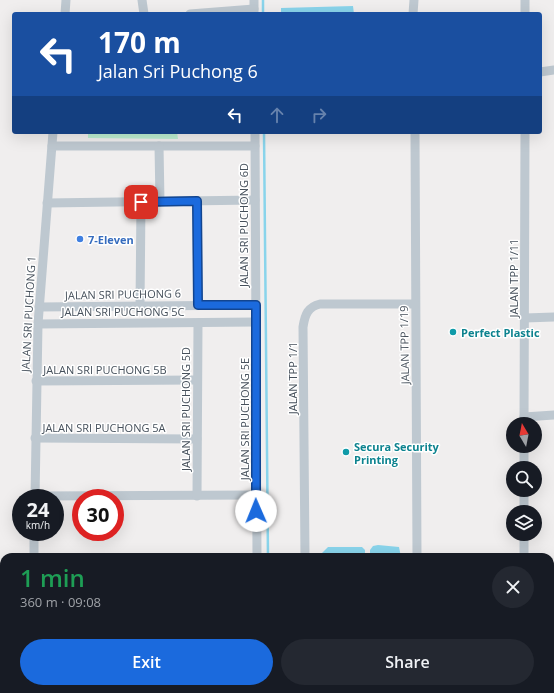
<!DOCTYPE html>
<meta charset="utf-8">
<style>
body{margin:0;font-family:"Open Sans",sans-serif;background:#242831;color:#f1f3f6;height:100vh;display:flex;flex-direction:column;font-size:15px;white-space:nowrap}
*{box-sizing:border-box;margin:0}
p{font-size:13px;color:#9ea1a6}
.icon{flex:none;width:22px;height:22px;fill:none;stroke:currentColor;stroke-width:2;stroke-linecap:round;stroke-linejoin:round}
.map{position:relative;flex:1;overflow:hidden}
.details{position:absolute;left:0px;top:553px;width:554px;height:140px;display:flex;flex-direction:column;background:#171b24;border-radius:12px 12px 0 0;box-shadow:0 4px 16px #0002}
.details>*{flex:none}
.banner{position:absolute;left:12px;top:12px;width:530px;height:122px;border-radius:4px;box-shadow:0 4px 16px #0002;background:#1a4fa0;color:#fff;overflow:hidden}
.needle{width:26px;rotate:350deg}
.buttons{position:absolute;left:506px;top:417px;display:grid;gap:8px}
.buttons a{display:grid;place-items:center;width:36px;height:36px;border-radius:50%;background:#171b24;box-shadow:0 4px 16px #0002;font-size:20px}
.speed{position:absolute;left:12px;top:489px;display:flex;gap:8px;font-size:20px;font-weight:700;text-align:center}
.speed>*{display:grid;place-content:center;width:52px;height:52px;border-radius:50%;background:#171b24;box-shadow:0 4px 16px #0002;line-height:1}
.speed small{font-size:10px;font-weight:400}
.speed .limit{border:6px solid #d22;background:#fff;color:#111}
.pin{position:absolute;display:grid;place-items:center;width:34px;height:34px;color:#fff;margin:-17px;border-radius:8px;box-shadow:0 2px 6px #0006}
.me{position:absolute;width:44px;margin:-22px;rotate:359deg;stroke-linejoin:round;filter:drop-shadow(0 0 3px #0008)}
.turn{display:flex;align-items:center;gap:14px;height:84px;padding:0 20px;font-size:18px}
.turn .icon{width:52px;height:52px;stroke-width:2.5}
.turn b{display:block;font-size:28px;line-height:34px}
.lanes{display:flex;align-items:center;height:38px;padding:0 20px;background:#0003;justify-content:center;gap:20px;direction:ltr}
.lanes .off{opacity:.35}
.round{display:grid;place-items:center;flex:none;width:42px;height:42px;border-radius:21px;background:#242831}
.head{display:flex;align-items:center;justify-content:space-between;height:68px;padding:0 20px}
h1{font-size:24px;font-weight:600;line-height:30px;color:#1e9e55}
.cta{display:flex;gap:8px;margin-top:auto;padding:8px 20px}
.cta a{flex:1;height:46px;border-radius:24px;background:#1b6add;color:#fff;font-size:16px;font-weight:600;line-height:46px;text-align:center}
.cta a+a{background:#242831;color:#f1f3f6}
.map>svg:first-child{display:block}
.green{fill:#bceed1}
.water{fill:#89d4eb}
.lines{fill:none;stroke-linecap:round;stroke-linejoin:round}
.stream{stroke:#89d4eb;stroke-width:2.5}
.minor{stroke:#bec8d0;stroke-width:9}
.route-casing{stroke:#124590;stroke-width:10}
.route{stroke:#1b6add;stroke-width:7}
.shop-dot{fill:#3f7fe0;stroke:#fff;stroke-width:1.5}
.culture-dot{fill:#0f9aa8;stroke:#fff;stroke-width:1.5}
.labels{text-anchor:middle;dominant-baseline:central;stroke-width:3;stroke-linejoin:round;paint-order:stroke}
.street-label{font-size:11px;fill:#46505b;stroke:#fff}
.shop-label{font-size:11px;font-weight:bold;fill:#366cbe;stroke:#fff;text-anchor:start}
.culture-label{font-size:11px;font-weight:bold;fill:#0d838f;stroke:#fff;text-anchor:start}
</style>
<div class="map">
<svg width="554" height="693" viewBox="0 0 554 693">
<rect width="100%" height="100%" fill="#f0eeee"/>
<!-- green -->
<g class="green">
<polygon points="88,132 177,132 178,139 88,138"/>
<polygon points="4,682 4,689 23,689 23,693 0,693 0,683"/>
<rect x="44" y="689" width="102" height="4"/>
</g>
<!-- water -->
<g class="water">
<polygon points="353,6 354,14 281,14 281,8"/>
<polygon points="378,545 399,547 401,557 370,557 370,550 373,546"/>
<polygon points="328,547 362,547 365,550 365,557 322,557 322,553"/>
</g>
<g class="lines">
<!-- stream -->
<g class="stream">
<polyline points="263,0 263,14"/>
<polyline points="264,132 268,557"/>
<polyline points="270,689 270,693"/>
</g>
<!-- minor -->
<g class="minor">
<polyline points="142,0 144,14"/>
<polyline points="254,0 254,14"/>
<polyline points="65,14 66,0"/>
<polyline points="190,14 254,9"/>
<polyline points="413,14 414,0"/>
<polyline points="525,14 525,0"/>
<polyline points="540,72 554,70"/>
<polyline points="255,132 257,557"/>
<polyline points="415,132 417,557"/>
<polyline points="52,146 255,146"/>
<polyline points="159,146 160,202"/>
<polyline points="197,201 198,305"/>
<polyline points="47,203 255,200"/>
<polyline points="140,306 141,202"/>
<polyline points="39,307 256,305"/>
<polyline points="525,318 554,317"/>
<polyline points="38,324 256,322"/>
<polyline points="36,381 197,380"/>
<polyline points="524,417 554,415"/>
<polyline points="524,424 525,132"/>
<polyline points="35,438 197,439"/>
<polyline points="524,468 524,446"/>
<polyline points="35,496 256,495"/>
<polyline points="197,496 198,323"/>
<polyline points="35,498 38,324 53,132"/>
<polyline points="524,512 524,490"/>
<polyline points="34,557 34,532"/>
<path d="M305 557 303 327C305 314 308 307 320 304H415"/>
<polyline points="524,557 524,534"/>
<polyline points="550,612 554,611"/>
<polyline points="0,676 4,675"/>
<polyline points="34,689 34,693"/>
<polyline points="153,689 153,693"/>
<polyline points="261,689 261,693"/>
<polyline points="371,689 371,693"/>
</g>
</g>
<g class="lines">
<!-- route casing -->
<g class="route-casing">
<polyline id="route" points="141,202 197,201 198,305 256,305 256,511"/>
</g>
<!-- route -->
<use href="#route" class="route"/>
</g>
<!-- markers -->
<circle class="shop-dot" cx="80" cy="239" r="4"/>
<g class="culture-dot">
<circle cx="453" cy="332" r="4"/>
<circle cx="346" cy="452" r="4"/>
</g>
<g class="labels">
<!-- street labels -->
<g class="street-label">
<text transform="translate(243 225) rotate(-90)">JALAN SRI PUCHONG 6D</text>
<text transform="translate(513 278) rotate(-90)">JALAN TPP 1/11</text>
<text transform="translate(123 294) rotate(-1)">JALAN SRI PUCHONG 6</text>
<text x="123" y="311">JALAN SRI PUCHONG 5C</text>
<text transform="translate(28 314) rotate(-87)">JALAN SRI PUCHONG 1</text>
<text transform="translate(404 345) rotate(-91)">JALAN TPP 1/19</text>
<text x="105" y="369">JALAN SRI PUCHONG 5B</text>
<text transform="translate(292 378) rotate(-90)">JALAN TPP 1/1</text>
<text transform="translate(185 409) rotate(-90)">JALAN SRI PUCHONG 5D</text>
<text transform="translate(244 419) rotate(-90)">JALAN SRI PUCHONG 5E</text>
<text x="104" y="427">JALAN SRI PUCHONG 5A</text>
</g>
<!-- shop labels -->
<g class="shop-label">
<text x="88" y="239">7-Eleven</text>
</g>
<!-- culture labels -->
<g class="culture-label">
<text x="461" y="332">Perfect Plastic</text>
<text x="354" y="446">Secura Security<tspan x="354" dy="13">Printing</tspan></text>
</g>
</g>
</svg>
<div class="buttons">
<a><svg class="needle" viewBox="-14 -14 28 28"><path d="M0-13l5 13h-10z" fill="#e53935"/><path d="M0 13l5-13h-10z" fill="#9ea1a6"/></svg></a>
<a><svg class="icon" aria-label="search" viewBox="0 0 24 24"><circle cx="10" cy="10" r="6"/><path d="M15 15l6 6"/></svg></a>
<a><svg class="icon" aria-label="layers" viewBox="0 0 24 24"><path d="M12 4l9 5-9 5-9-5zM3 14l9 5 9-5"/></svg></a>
</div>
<div class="speed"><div>24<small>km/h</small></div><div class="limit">30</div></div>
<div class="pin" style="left:141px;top:202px;background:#d93025"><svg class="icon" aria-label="arrive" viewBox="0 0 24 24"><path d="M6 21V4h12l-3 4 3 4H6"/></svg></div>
<svg class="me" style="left:256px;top:511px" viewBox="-20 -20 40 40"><circle r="19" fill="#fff"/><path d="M0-13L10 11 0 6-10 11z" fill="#1b6add"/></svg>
<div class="banner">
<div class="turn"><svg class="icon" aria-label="left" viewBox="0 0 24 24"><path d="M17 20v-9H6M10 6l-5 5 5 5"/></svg><div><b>170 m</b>Jalan Sri Puchong 6</div></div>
<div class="lanes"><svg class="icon" aria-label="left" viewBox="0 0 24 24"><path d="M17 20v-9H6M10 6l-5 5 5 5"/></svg><svg class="icon off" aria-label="ahead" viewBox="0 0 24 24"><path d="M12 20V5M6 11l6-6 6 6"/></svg><svg class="icon off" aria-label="right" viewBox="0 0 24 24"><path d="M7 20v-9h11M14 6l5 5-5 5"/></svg></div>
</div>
<section class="details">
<div class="head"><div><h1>1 min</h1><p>360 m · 09:08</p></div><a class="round"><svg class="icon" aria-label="close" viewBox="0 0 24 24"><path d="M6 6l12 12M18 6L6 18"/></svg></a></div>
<div class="cta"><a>Exit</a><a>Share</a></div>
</section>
</div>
